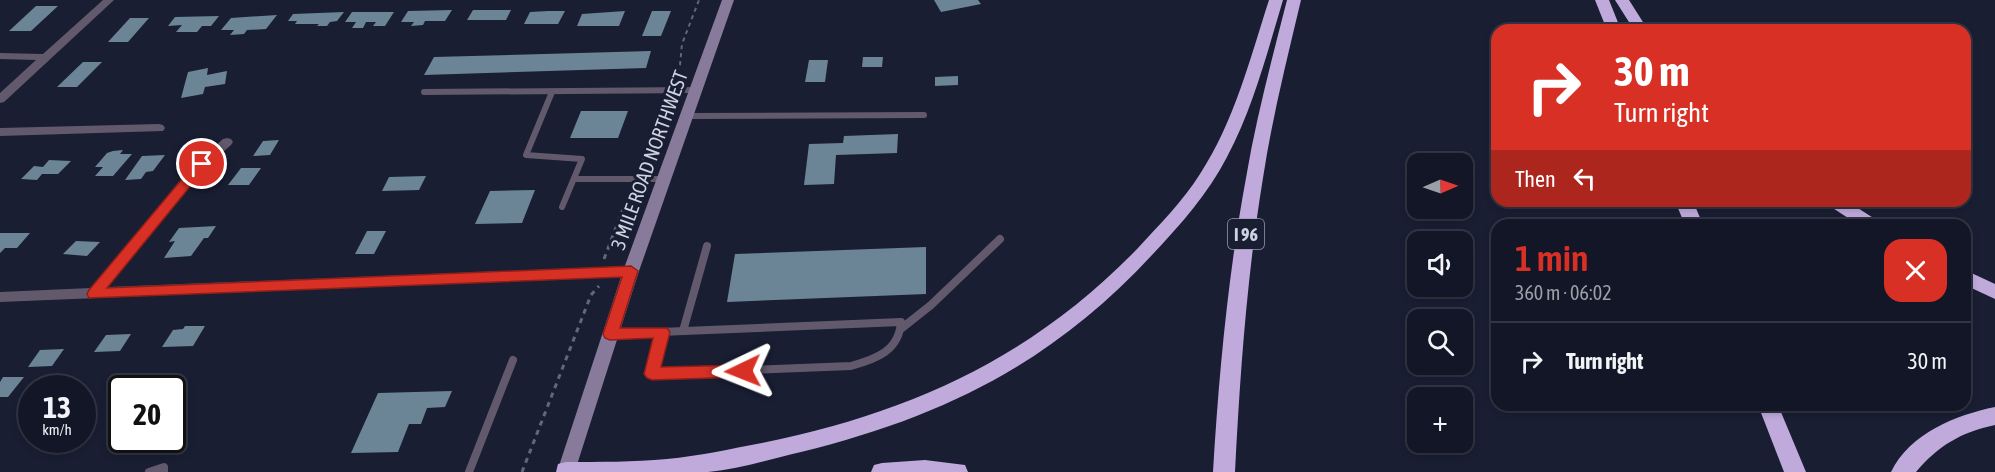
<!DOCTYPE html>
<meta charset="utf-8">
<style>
body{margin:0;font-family:"Asap Condensed",sans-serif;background:#1c1f2e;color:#f1f3f6;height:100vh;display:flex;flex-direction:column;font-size:22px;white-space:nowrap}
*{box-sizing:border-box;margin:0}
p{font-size:20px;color:#9d9fa7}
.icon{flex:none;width:33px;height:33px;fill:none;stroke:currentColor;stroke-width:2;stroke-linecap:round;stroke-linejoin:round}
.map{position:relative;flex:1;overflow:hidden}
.side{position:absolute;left:1491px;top:219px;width:480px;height:192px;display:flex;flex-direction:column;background:#131626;border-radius:18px;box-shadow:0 3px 9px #0003,0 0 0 2px #323543}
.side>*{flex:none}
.top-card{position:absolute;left:1491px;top:24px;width:480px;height:183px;border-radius:18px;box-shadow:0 3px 9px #0003,0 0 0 2px #323543;background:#d93025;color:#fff;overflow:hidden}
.needle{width:39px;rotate:88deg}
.controls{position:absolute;left:1407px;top:153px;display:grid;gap:12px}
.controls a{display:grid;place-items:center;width:66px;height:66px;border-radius:12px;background:#131626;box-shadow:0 3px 9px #0003,0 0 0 2px #323543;font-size:30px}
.speed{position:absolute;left:18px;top:375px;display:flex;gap:12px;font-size:30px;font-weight:700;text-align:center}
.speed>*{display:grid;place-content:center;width:78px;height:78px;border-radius:50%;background:#131626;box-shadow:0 3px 9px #0003,0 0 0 2px #323543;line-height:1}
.speed small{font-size:15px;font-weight:400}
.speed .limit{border:3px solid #111;border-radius:9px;background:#fff;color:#111}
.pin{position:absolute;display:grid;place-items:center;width:51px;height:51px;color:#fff;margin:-26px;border:3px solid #fff;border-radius:50%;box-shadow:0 2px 6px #0007}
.me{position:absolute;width:66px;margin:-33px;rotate:268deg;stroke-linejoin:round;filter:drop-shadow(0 0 4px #0008)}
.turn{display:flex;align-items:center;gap:21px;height:126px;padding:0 24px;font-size:27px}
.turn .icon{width:78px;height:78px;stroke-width:2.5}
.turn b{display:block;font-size:42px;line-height:51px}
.then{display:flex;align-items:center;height:57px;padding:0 24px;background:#0003;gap:12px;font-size:22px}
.round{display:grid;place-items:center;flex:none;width:63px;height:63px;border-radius:18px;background:#1c1f2e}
.overview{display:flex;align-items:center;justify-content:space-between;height:102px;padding:0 24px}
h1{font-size:36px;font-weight:600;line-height:45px;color:#d93025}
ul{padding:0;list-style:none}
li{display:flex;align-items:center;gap:18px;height:78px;padding:0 24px;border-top:2px solid #323543}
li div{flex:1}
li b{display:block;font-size:22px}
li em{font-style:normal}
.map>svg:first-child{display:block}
.building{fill:#6b8597}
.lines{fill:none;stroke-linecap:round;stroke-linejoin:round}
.path-far1{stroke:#626779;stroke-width:2;stroke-dasharray:4 4;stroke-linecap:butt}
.path{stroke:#626779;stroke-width:3;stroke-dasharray:5 5;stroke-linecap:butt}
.service-far1{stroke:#62596d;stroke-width:6}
.service{stroke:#62596d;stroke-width:8}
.minor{fill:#62596d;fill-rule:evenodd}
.secondary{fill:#887a9a;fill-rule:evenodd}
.motorway{fill:#c0aadc;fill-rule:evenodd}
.route{fill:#d93025;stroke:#8d1f18;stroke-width:1.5}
.labels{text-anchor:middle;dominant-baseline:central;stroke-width:6;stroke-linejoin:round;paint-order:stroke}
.shield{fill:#191e33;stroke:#989dad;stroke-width:1.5}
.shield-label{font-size:18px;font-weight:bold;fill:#ced3e1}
.street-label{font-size:20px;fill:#ced3e1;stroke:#191e33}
</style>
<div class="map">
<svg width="1995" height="472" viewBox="0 0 1995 472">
<rect width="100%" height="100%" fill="#191e33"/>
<!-- building -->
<g class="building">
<polygon points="934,0 978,0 981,4 941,12"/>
<polygon points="36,6 58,6 31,31 9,31"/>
<polygon points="452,10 445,21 425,21 423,25 411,26 414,22 401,22 408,11"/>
<polygon points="473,10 511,10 506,20 467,20"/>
<polygon points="548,11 565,11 558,24 524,24 530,12"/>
<polygon points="625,11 619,26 577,26 582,14"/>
<polygon points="652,11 671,11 661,36 642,36"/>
<polygon points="344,12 337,21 330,22 327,26 317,26 319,24 295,24 297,21 288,21 293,14"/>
<polygon points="352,12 394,12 385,26 373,26 376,22 366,22 363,28 352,28 356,22 345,22"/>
<polygon points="277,15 266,29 247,30 244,34 230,35 234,30 221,30 231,18"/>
<polygon points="219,16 211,26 202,26 197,32 176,32 182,25 168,26 175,17"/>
<polygon points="130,18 149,18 128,42 108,42"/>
<polygon points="651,51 646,68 424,75 434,57"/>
<polygon points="863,57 883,57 882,67 862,67"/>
<polygon points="809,60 828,60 825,82 805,82"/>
<polygon points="83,62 102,62 77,87 57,87"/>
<polygon points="208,68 207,75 227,71 225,84 205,87 203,94 181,98 188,72"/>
<polygon points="958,76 958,85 935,86 935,77"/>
<polygon points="581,111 628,111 618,138 570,138"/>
<polygon points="898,134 897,153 836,155 834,184 804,185 809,144 843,143 844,136"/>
<polygon points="279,140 270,155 253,156 263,141"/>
<polygon points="123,150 120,154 132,154 113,176 95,176 103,167 95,167 107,153 113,151"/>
<polygon points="165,155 153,171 146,172 141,179 125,180 142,156"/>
<polygon points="49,160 71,161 58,174 42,174 37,180 21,179 34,166 43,167"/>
<polygon points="241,168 261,168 249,185 228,185"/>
<polygon points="426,176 419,190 382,191 389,177"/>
<polygon points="535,190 522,223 475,224 490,191"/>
<polygon points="216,226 208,238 204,238 191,256 164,258 175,241 169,242 179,228"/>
<polygon points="367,231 386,231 374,254 355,254"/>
<polygon points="0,233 30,233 17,248 5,248 0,253"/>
<polygon points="76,241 100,242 87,256 63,254"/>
<polygon points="926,247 926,294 727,302 735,254"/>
<polygon points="185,326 205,326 193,346 162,347 173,330 183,329"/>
<polygon points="131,334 120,351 94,352 106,335"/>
<polygon points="64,349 52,366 28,367 40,350"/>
<polygon points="3,377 24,377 8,397 0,397 0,382"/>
<polygon points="452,391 445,407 427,408 421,424 409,424 398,452 351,453 378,393"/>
</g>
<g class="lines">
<!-- path-far1 -->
<g class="path-far1">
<polyline points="674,80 680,65 682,44 699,0"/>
<polyline points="640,167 667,100"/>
<polyline points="623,211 631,190"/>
</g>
<!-- path -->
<g class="path">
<polyline points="604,259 623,209"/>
<polyline points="522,472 591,295 599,286"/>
</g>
<!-- service-far1 -->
<g class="service-far1">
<polyline points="424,92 696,90"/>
<polyline points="552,92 526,155 582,159 562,207"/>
<polyline points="687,116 924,115"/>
<polyline points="574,179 664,179"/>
</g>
<!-- service -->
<g class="service">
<polyline points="902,328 931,305 1000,239"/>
<polyline points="683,331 707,246"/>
<path d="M611 334 901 322C899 351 876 359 851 366L652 374 662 332"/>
<polyline points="149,472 164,467 164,472"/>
<polyline points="469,472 513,360"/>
</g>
<!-- minor -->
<g class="minor">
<polygon points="103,0 114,0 4,102 0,103 0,93 36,60 0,59 0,53 43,54"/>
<polygon points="159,124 163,125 165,128 163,131 0,136 0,128"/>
<polygon points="227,138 231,139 233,142 231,145 206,167 108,287 631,266 636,267 638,271 636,275 631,276 0,302 0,292 91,288 198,161 223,139"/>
</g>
<!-- secondary -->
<polygon class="secondary" points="722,0 734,0 639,271 575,471 557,472 623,271"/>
<!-- motorway -->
<g class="motorway">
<path d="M1269 0H1283C1267 53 1253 108 1227 157 1208 194 1181 224 1152 255 1052 363 943 417 801 452 771 459 739 469 708 472 692 472 676 472 660 472 625 472 590 472 556 472L558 464 566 462C600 462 633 462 667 459 699 456 730 449 762 443 909 413 1032 358 1138 248 1160 224 1183 201 1200 174 1234 122 1250 59 1269 0Z"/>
<path d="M1287 0H1301C1287 59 1272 118 1263 178 1247 275 1240 374 1235 472H1213C1219 373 1228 275 1246 178 1256 118 1272 59 1287 0Z"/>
<polygon points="1595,0 1609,0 1621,30 1607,30"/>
<polygon points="1615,0 1629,0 1648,30 1634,30"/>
<polygon points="1675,201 1693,201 1703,225 1685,225"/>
<polygon points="1825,201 1847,201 1878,221 1881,225 1859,225 1828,205"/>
<polygon points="1965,270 1995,284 1995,299 1965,285"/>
<polygon points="1758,405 1778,405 1806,472 1784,472"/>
<path d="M1995 407V425C1961 432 1938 446 1916 472H1891C1910 433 1956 415 1995 407Z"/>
<polygon points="925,460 965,465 968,472 871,472 874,465 882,463"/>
</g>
</g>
<!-- route -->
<polygon class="route" points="202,160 206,161 208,164 206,167 107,288 631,266 638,271 620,328 667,328 670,332 661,367 743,365 748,366 750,371 748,375 743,377 652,380 647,378 644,374 653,338 610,340 605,338 603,334 622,277 89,298 87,294 89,290 197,161"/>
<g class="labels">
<!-- shield labels -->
<rect class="shield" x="1228" y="219" width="36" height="30" rx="4.5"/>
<g class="shield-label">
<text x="1246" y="234">I 96</text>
</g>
<!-- street labels -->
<g class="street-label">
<text transform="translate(649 160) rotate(-70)">3 MILE ROAD NORTHWEST</text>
</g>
</g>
</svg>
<div class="controls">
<a><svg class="needle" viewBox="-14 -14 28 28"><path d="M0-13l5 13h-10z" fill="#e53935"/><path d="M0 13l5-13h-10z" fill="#9d9fa7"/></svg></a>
<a><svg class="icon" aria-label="sound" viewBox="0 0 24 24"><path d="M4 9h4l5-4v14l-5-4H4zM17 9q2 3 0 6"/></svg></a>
<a><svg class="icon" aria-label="search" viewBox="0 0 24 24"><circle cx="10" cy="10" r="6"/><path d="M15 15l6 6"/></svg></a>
<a>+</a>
</div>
<div class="speed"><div>13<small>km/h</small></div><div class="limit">20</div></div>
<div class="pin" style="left:202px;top:164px;background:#d93025"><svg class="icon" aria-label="arrive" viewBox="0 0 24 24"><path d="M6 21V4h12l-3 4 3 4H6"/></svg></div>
<svg class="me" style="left:743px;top:371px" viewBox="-20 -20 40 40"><path d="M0-17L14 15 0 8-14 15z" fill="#d93025" stroke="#fff" stroke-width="4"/></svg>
<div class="top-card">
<div class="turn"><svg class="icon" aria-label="right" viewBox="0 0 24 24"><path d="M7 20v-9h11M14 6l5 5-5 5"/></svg><div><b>30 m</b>Turn right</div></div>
<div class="then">Then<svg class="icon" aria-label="left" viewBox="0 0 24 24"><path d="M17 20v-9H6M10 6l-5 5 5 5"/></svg></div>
</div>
<section class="side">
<div class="overview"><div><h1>1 min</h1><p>360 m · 06:02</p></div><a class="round" style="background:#d93025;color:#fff"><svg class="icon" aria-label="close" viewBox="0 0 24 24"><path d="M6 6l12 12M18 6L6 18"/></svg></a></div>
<ul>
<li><svg class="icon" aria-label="right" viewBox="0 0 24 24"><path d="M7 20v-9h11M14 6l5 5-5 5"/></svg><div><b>Turn right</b></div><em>30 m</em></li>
</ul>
</section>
</div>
